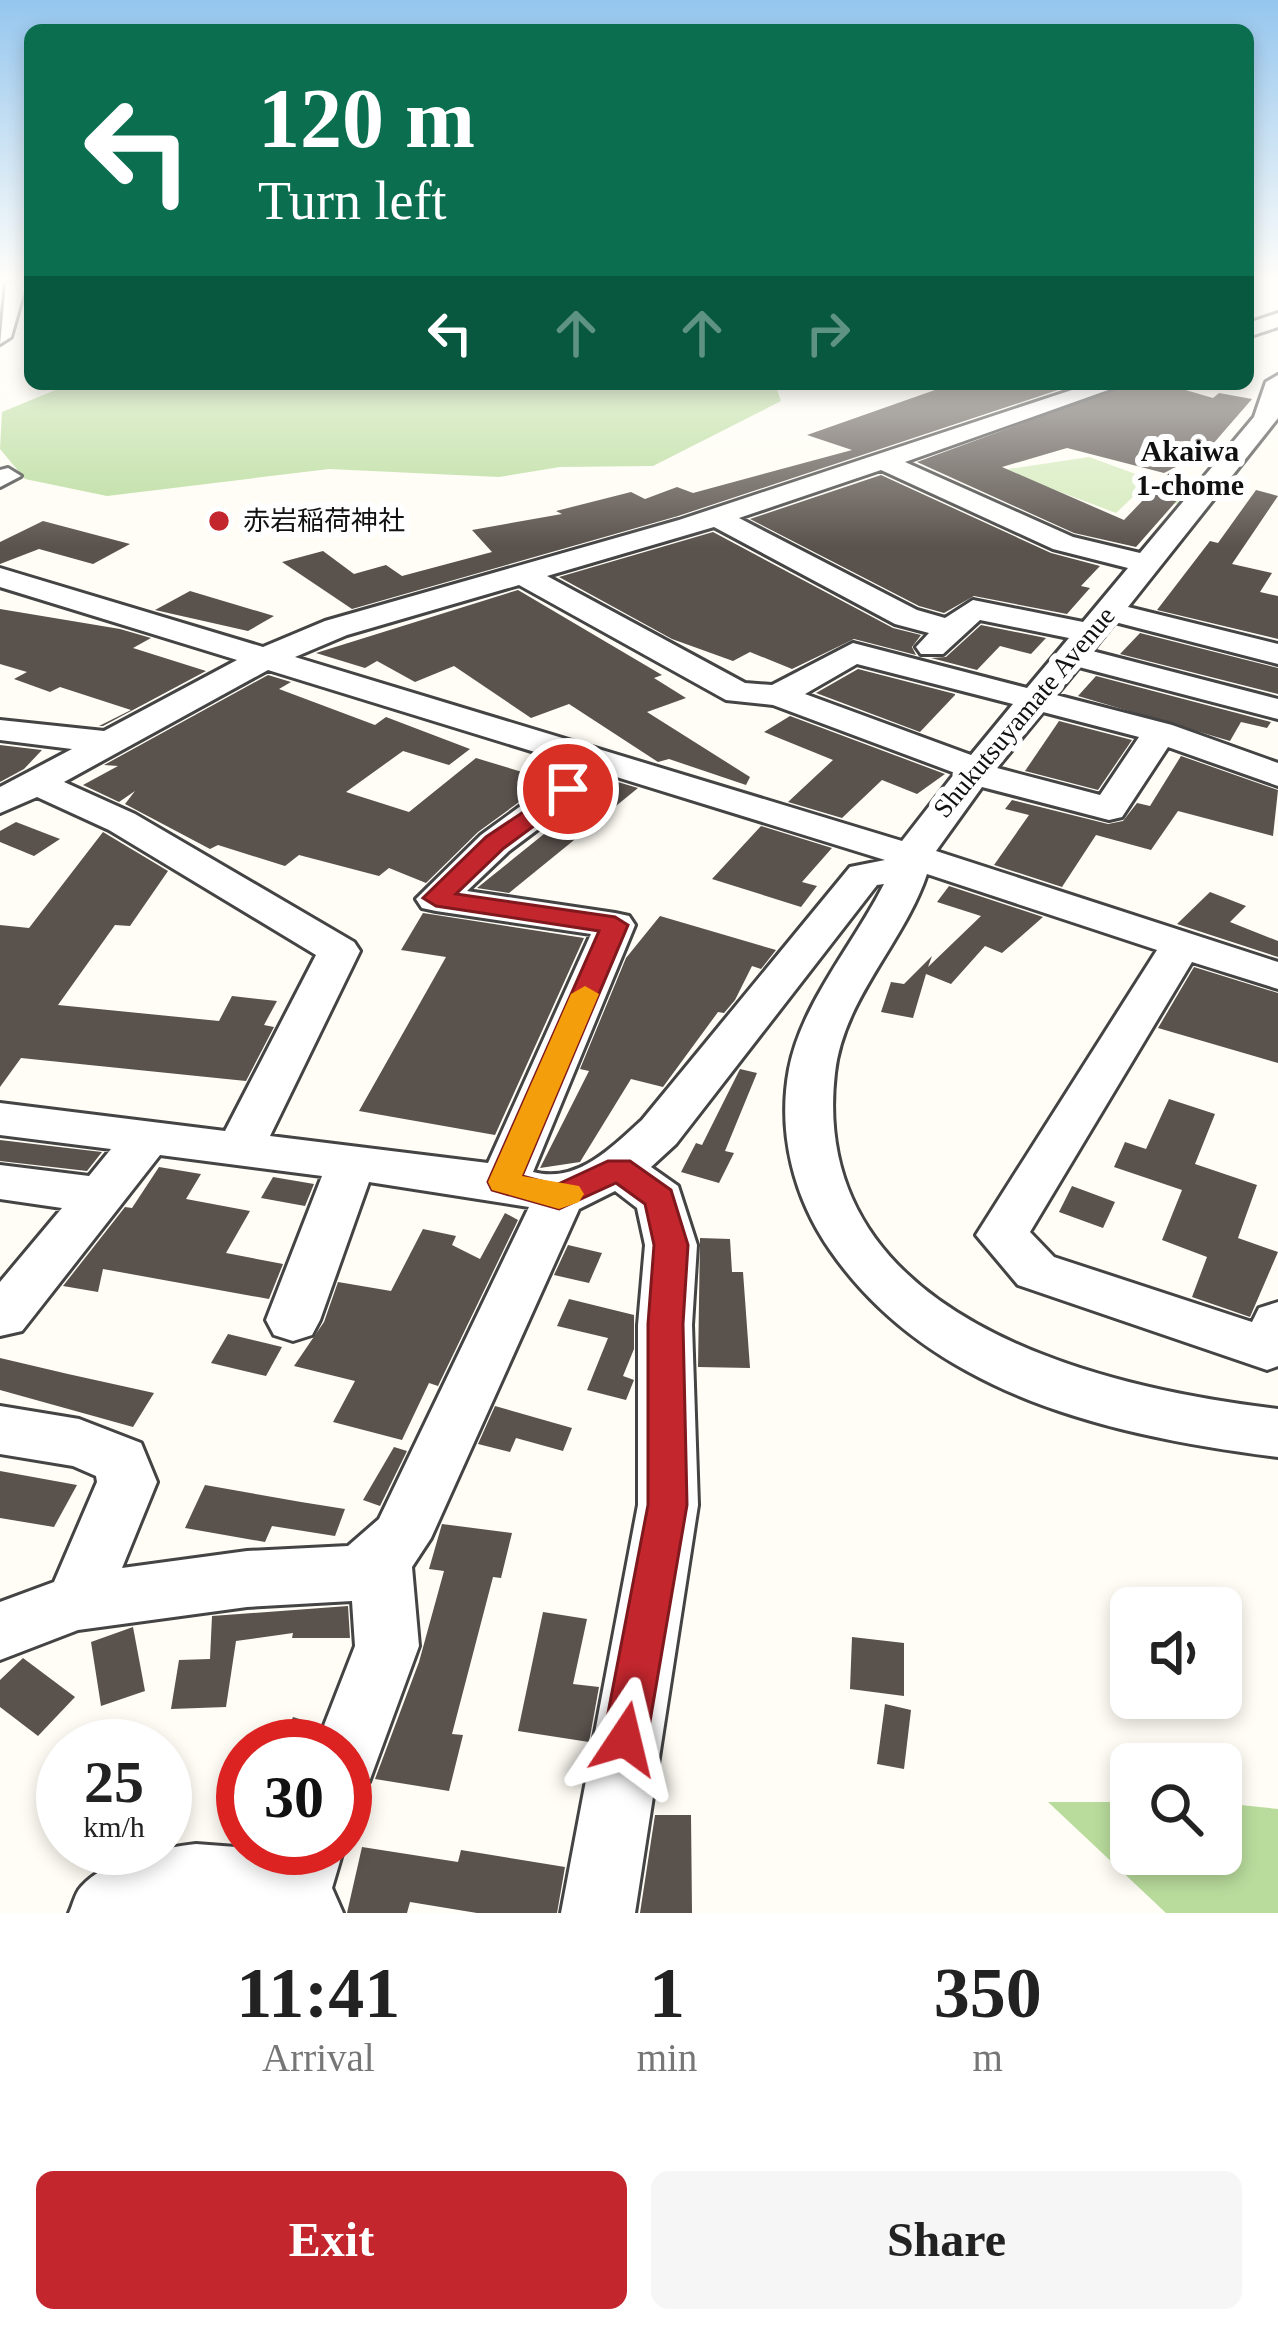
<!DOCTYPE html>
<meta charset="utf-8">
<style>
body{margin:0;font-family:"Times New Roman","Noto Sans JP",serif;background:#f6f6f6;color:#222;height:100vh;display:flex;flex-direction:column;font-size:45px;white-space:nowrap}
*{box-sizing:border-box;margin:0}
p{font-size:39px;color:#767676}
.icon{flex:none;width:66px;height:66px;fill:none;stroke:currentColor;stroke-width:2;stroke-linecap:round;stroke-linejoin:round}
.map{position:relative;height:1913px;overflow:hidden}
.details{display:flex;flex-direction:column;background:#fff;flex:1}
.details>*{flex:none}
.hud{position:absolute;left:24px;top:24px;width:1230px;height:366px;border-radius:18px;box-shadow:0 6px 18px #0003;background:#0b6e4f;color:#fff;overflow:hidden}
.buttons{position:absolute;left:1110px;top:1587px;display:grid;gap:24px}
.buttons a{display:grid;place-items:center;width:132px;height:132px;border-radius:18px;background:#fff;box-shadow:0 6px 18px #0003;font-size:60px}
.speed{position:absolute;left:36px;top:1719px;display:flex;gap:24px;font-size:60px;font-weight:700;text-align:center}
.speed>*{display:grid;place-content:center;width:156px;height:156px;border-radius:50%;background:#fff;box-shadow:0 6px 18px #0003;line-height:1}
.speed small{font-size:30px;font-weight:400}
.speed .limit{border:18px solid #d22;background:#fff;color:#111}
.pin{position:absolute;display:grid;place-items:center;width:102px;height:102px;color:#fff;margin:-51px;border:6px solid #fff;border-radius:50%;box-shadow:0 3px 12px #0007}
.me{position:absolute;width:132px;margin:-66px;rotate:10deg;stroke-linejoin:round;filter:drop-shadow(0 0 9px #0008)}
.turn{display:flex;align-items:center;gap:42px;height:252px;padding:0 36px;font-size:54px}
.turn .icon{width:156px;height:156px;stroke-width:2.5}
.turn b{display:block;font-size:84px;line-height:102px}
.lanes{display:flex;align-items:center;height:114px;padding:0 36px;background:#0003;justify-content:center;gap:60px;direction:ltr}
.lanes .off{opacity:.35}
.eta{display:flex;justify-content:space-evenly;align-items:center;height:204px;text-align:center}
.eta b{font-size:72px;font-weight:600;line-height:84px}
.primary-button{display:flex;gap:24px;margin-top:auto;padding:24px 36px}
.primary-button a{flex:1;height:138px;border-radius:18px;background:#c4262e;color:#fff;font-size:48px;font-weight:600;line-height:138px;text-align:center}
.primary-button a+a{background:#f6f6f6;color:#222}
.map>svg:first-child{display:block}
.green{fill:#d5ebbd}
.forest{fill:#b9dc9c}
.building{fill:#5a524d}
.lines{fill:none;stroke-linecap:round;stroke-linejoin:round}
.minor-casing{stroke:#444;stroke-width:6}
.minor{fill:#fff;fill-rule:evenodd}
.route{fill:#c4262e;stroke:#7f191e;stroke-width:3}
.slow{fill:#f59e0b}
.poi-dot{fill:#c4262e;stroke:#fff;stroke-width:4.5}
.labels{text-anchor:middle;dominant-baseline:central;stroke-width:12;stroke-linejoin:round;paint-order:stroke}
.far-poi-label{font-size:27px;fill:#111;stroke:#fff;text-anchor:start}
.far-street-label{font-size:27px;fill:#111;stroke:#fff}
.far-neighbourhood-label{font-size:30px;font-weight:bold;fill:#111;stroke:#fff}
</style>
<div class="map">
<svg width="1278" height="1913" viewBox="0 0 1278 1913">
<rect width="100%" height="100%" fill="#fffdf5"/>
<!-- green -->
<polygon class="green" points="1089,457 1188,493 1177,504 1136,494 1116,513 1002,470"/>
<!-- forest -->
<g class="forest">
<polygon points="70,384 775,384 781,401 653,466 560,467 499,477 329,469 107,496 25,479 0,449 2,412"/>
<polygon points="1048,1802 1131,1802 1131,1854 1221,1854 1221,1803 1278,1809 1278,1913 1166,1913"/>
</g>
<!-- building -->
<g class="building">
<polygon points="952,384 1076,384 678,516 352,609 282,562 323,551 354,574 386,565 402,576 492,552 472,530 562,514 556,511 631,492 645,499 677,487 693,493 852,450 807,435"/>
<polygon points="1129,384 1165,384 1213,398 1219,393 1252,399 1206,452 1164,473 1067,448 1002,467 1124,520 1170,472 1195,480 1136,547 1074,533 917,462"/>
<polygon points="881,475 1051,553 1100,566 1081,586 1090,588 1067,614 974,596 944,613 919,606 750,519"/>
<polygon points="1256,490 1278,496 1232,564 1272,573 1260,592 1278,596 1278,639 1157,610 1210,541 1218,543"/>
<polygon points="43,521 130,544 93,564 39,549 0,564 0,542"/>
<polygon points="713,532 893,628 921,635 912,647 916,655 854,639 792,669 750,652 733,661 672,639 559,577"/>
<polygon points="518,590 662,675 654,678 686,698 647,712 750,777 746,785 669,759 658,762 569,704 531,718 454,666 415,682 377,661 365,668 316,653"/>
<polygon points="190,591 274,616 248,631 155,610"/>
<polygon points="0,609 120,629 151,638 133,648 206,671 103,726 99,726 131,710 60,687 50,692 14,679 27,672 0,664"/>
<polygon points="981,625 1046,638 1031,654 1000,646 977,670 931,658 946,657"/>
<polygon points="1140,633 1278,668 1278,694 1120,654"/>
<polygon points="858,669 955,694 955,695 920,732 816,693"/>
<polygon points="268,675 291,682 279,689 375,725 386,717 470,749 449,765 403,751 346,792 409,812 476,758 522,772 539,758 567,767 478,832 426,883 389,868 379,876 299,855 285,866 218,845 210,849 125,804 135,791 119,802 83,785 118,766 104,765"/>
<polygon points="1096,676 1271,722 1267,728 1241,722 1230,741 1078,696"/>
<polygon points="790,716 945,774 917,794 882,780 842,818 788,802 833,760 764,732"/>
<polygon points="1059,721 1132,740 1098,790 1025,771"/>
<polygon points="0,745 42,750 24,769 0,782"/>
<polygon points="1181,756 1278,790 1273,836 1178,811 1151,850 1096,835 1062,887 994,865 1029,815 1005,809 1012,800 1108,824 1123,821 1137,803 1150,806"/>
<polygon points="611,780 638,788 509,893 477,888"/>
<polygon points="16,822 60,839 34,856 0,842 0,831"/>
<polygon points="761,826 832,848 802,882 817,886 801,907 712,879"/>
<polygon points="103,832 168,871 130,926 115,925 58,1005 219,1021 232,996 277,1001 264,1025 274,1027 246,1081 21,1058 0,1087 0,925 29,928"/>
<polygon points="949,886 1043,917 1002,953 985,946 951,984 926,974 913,1018 881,1012 891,982 904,984 932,956 928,967 981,916 937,902"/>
<polygon points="1210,892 1246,906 1230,922 1278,941 1278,957 1177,924"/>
<polygon points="423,913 584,938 495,1135 359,1111 446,957 401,950"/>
<polygon points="660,916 776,950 761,969 752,966 735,1000 724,1013 718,1012 663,1087 631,1079 580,1162 540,1168 589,1071 580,1069 626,958"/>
<polygon points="1194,967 1278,993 1278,1063 1158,1028"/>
<polygon points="740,1069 757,1073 725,1151 734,1153 719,1183 681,1172 696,1143 702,1145"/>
<polygon points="1169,1099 1215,1114 1195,1164 1257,1185 1238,1238 1278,1252 1250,1317 1192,1297 1207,1257 1162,1240 1182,1190 1114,1167 1125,1142 1146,1149"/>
<polygon points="0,1140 59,1147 102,1152 87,1171 0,1161"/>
<polygon points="159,1167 201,1174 186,1199 250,1211 226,1253 283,1264 269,1299 103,1269 98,1292 63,1286 125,1207 132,1208"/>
<polygon points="273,1177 314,1184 305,1206 261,1198"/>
<polygon points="1072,1186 1115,1202 1103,1228 1059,1212"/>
<polygon points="505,1213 518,1220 438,1386 429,1383 402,1440 333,1422 355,1381 294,1366 324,1322 338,1282 391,1291 423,1229 456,1236 452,1245 480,1259"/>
<polygon points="700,1238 730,1239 732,1272 743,1272 750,1368 698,1367"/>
<polygon points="568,1245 602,1253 589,1283 554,1275"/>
<polygon points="569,1299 634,1315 634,1349 623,1376 634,1380 626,1400 587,1390 608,1338 557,1326"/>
<polygon points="228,1334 282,1347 266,1376 211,1363"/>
<polygon points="0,1358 68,1374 154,1393 133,1427 0,1390"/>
<polygon points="495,1406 572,1428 563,1451 516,1438 510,1452 478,1444"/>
<polygon points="394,1447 407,1451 380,1506 363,1500"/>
<polygon points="0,1471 77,1485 54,1527 0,1518"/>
<polygon points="205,1485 301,1502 345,1509 335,1536 272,1526 265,1542 185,1528"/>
<polygon points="442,1524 512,1533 501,1578 493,1577 452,1734 463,1735 449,1791 375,1779 419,1662 444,1571 429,1569"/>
<polygon points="348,1606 350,1638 292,1638 293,1633 236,1641 226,1707 171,1709 179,1660 210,1659 212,1616"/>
<polygon points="543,1612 587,1619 573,1684 599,1687 589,1742 518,1731"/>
<polygon points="133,1627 145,1691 101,1706 91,1642"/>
<polygon points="852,1637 904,1643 904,1696 850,1689"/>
<polygon points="23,1658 75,1697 38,1736 0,1707 0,1680"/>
<polygon points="885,1704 911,1710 904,1769 877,1764"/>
<polygon points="293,1717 319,1725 312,1746 280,1746"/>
<polygon points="655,1815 691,1815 692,1913 640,1913"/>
<polygon points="362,1847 458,1862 461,1850 565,1867 557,1913 477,1913 410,1902 407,1913 347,1913"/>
</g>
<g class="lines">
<!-- minor casing -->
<g class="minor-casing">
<g id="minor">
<polygon points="21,279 26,284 11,337 0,344 6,284"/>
<polygon points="1278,313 1278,327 1248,337 1248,323"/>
<path d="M1278 375V418L1128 607 1278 644V664L1115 622 1092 651 1278 699V719L1079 667 1056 695 1172 725 1278 763V786L1168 747 1122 817 1109 820 982 787 936 851 1278 962V989L1192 962 1030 1232 1054 1257 1252 1322 1259 1308 1278 1302V1366L1267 1370 1018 1285 976 1235 1157 950 927 874C904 943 843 999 835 1073 807 1316 1093 1387 1278 1409V1457C1113 1436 931 1396 830 1250 794 1198 777 1133 789 1069 802 1002 854 944 884 884L877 885 676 1144 651 1167 678 1186 697 1245 692 1325 698 1505 635 1913H561L638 1505V1325L645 1245 637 1208 615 1191 579 1209 431 1538 412 1567 419 1646 369 1782 345 1791V1746H316L355 1646 352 1601 247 1607 78 1630 0 1660V1602L54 1582 97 1482 96 1476 73 1466 0 1454V1406L79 1419 141 1443 157 1482 122 1568 247 1551 348 1546 379 1519 529 1207 369 1182 320 1320 312 1335 293 1341 274 1335 266 1320 322 1176 160 1155 22 1331 0 1336V1282L62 1208 0 1199V1165L89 1176 111 1149 0 1135V1103L225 1131 316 955 109 830 37 797 0 813V787L72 749 0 740V720L104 731 237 660 0 587V568L263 647 325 621 679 520 1090 384H1125L905 462 1073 537 1140 553 1254 417 1266 382ZM881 470 1053 549 1128 568 1083 622 973 600 945 618 917 610 739 518ZM714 527 895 624 929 633 916 647 921 654H943L980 620 1069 638 1027 688 853 643 772 685 745 683 547 576ZM519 585 726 700 773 705 955 773 902 841 295 657 347 635ZM857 664 1013 704 971 755 805 694ZM268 670 577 765 481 835 416 899 422 908 436 911 591 934 488 1163 270 1136 360 951 354 942 135 814 64 782ZM1043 712 1139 737 1100 795 997 768ZM610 775 885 860 850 867 642 1120C611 1148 577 1184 533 1172L635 925 629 916 615 913 467 891 509 851Z"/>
<polygon points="8,468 21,476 0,487 0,470"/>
<path d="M196 1844 274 1850 345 1844 332 1888 343 1913H69C73 1905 75 1893 81 1887 105 1859 162 1848 196 1844Z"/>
</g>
</g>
<!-- minor -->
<use href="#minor" class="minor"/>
</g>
<!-- sky -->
<linearGradient id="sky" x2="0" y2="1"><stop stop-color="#95c6ee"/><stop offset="0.51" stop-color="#fffefa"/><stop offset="1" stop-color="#fffefa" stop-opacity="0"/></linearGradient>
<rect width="1278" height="547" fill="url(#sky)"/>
<!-- route -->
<polygon class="route" points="568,782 577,784 577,794 504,848 456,894 615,917 628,925 522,1176 556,1185 608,1161 630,1161 671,1190 688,1245 683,1324 687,1505 647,1739 641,1754 625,1761 610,1754 603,1739 648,1505 648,1324 654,1245 645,1204 616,1183 559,1209 492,1190 488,1182 599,931 436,906 423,898 486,837"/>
<!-- slow -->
<polygon class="slow" points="585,986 599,994 522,1176 579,1186 584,1194 579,1202 559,1209 492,1190 488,1182 571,994"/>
<!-- markers -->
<circle class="poi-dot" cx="219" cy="521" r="12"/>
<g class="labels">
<!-- far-poi labels -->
<g class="far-poi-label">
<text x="243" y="521">赤岩稲荷神社</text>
</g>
<!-- far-street labels -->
<g class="far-street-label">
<text transform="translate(1024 712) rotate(-50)">Shukutsuyamate Avenue</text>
</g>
<!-- far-neighbourhood labels -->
<g class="far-neighbourhood-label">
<text x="1190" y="450">Akaiwa<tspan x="1190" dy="34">1-chome</tspan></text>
</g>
</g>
</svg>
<div class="buttons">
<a><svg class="icon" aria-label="sound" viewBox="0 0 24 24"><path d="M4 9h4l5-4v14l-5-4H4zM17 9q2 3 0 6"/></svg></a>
<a><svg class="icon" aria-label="search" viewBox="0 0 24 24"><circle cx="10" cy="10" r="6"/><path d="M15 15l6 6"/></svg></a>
</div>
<div class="speed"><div>25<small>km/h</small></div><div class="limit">30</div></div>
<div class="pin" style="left:568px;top:789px;background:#d93025"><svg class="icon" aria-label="arrive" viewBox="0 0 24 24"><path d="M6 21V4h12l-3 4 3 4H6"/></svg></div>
<svg class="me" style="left:625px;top:1739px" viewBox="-20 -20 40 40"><path d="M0-17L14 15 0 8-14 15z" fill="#c4262e" stroke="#fff" stroke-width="4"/></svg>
<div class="hud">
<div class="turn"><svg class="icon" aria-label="left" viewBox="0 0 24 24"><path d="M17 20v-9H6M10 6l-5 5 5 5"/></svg><div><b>120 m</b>Turn left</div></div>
<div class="lanes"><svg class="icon" aria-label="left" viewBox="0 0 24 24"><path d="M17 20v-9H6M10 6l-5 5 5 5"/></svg><svg class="icon off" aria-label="ahead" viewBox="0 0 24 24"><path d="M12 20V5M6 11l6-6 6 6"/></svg><svg class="icon off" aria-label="ahead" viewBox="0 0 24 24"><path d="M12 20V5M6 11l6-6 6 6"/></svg><svg class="icon off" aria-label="right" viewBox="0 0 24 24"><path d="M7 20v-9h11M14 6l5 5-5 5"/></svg></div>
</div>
</div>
<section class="details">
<div class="eta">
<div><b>11:41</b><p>Arrival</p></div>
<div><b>1</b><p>min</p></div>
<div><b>350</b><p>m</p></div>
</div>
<div class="primary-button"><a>Exit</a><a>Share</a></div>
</section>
